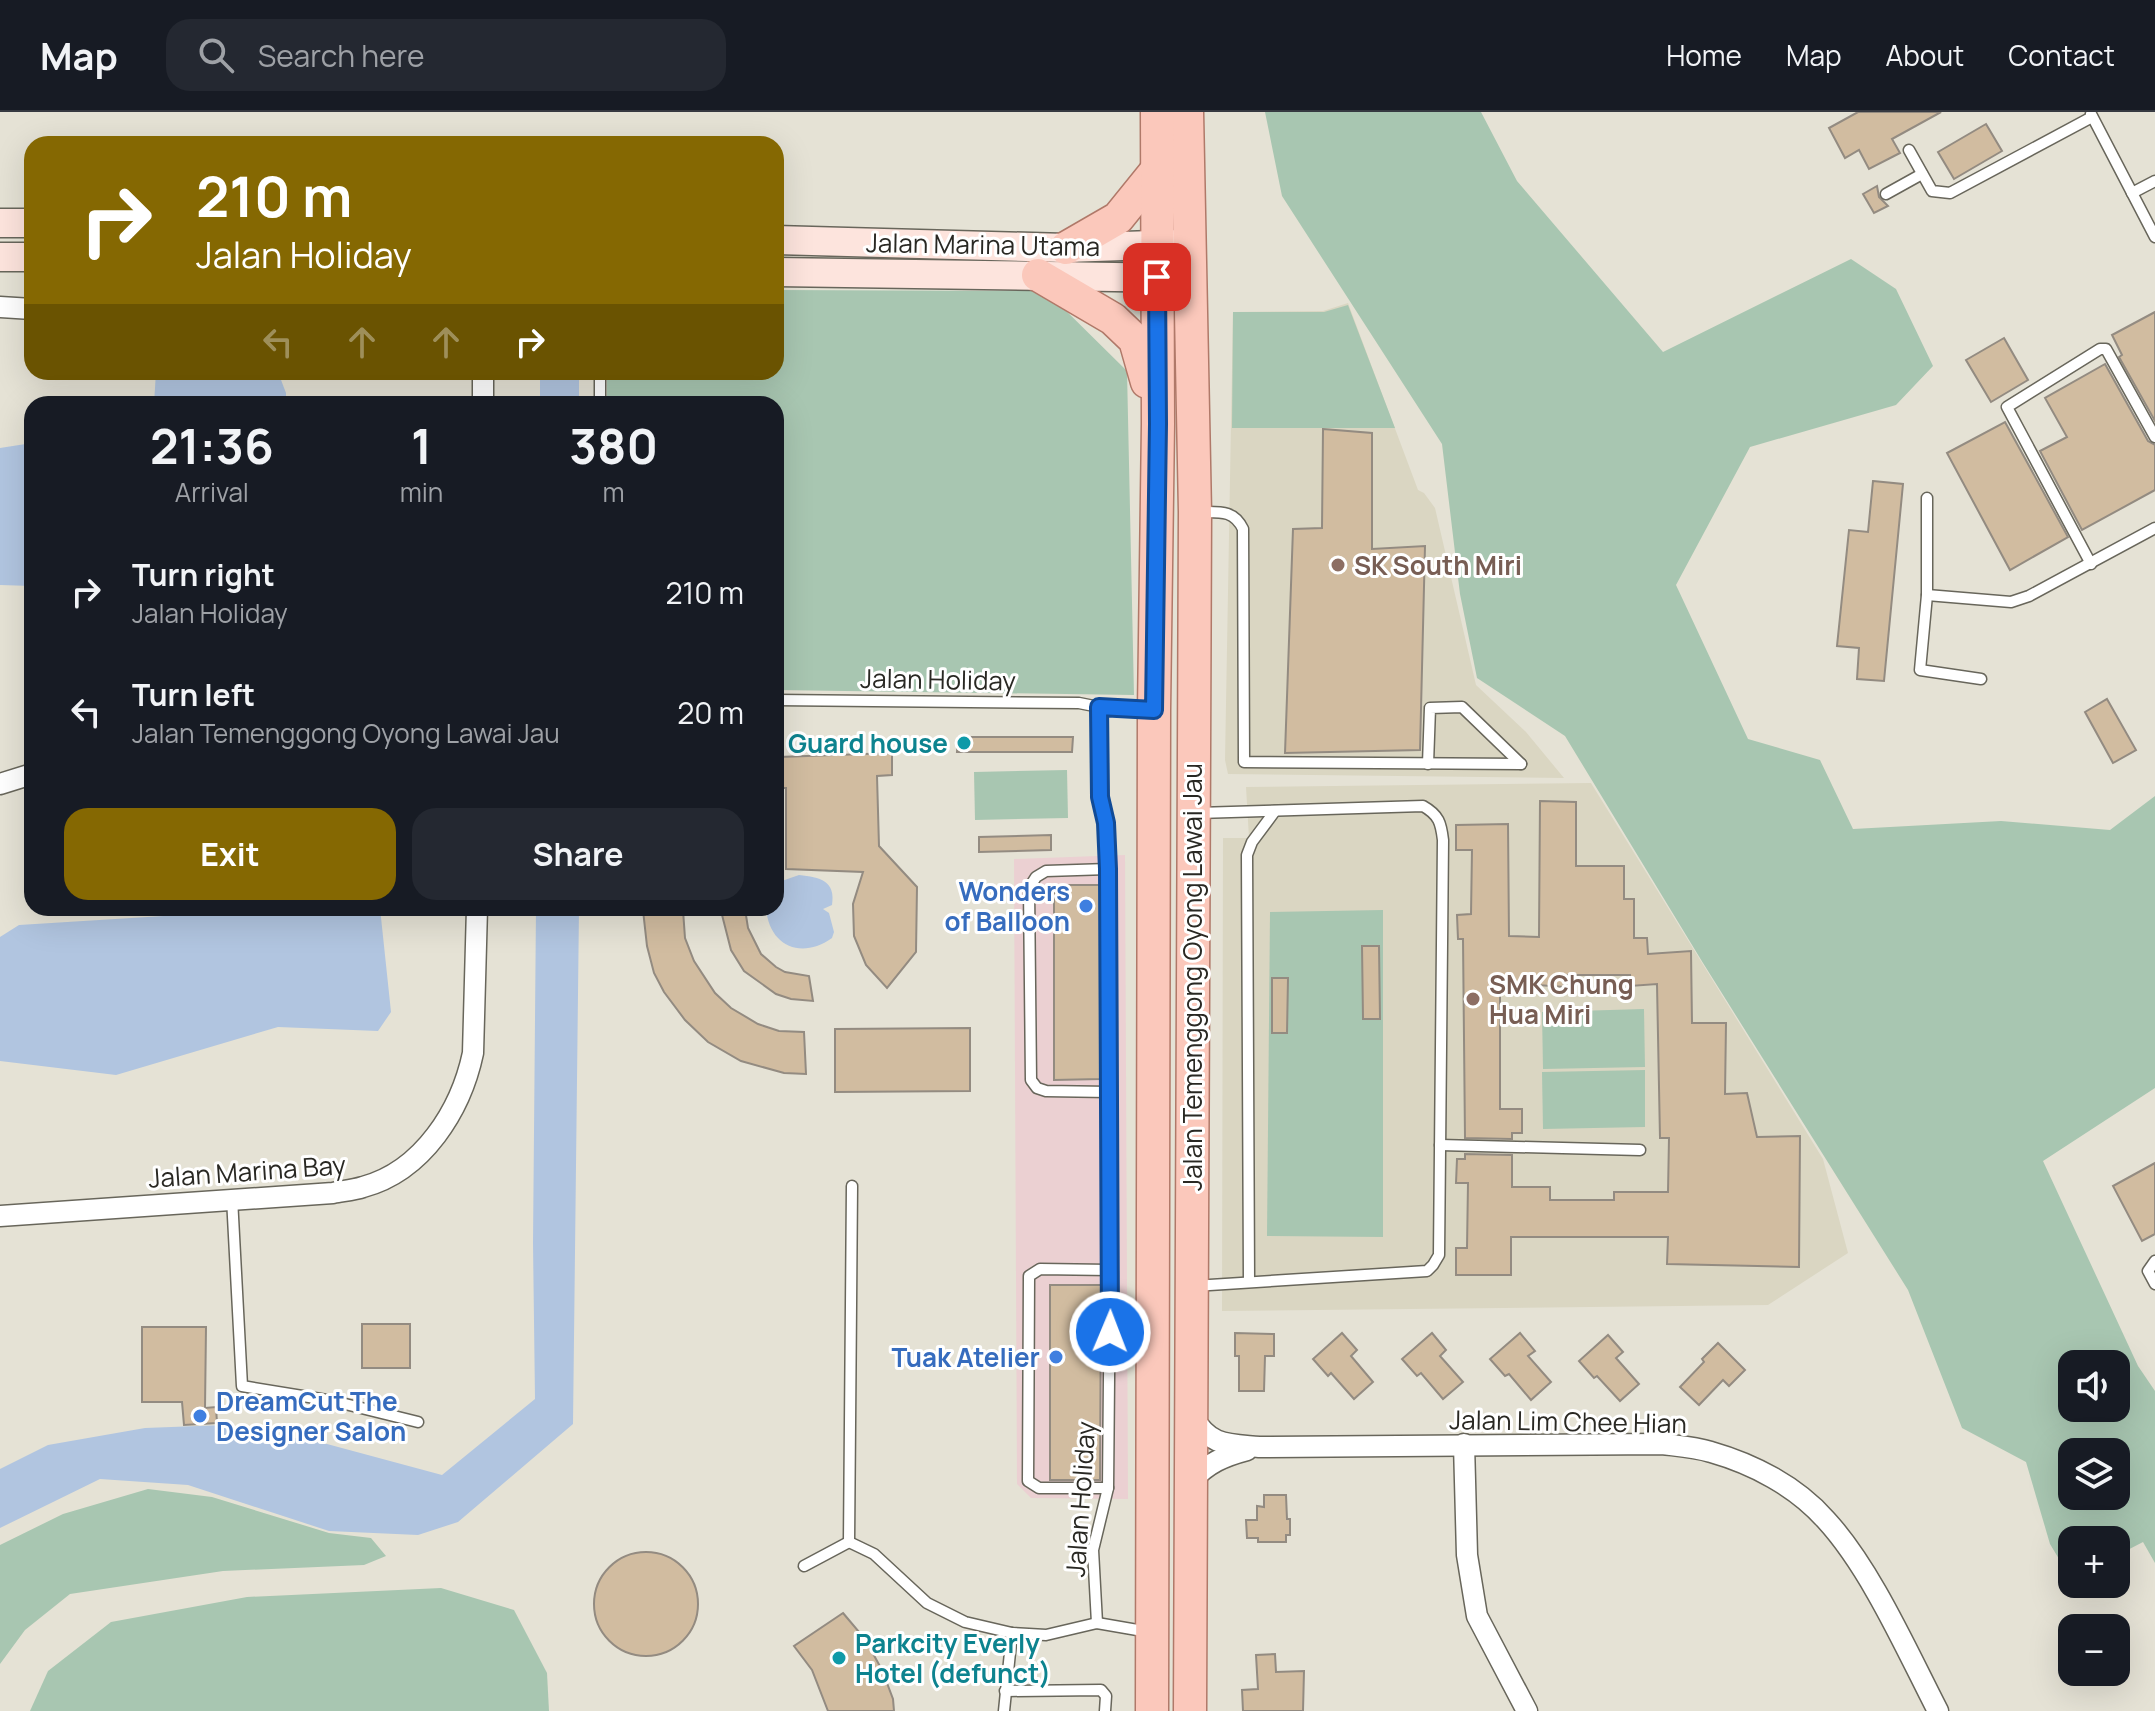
<!DOCTYPE html>
<meta charset="utf-8">
<style>
body{margin:0;font-family:Manrope,sans-serif;background:#242831;color:#f1f3f6;height:100vh;display:flex;flex-direction:column;font-size:30px;white-space:nowrap}
*{box-sizing:border-box;margin:0}
p{font-size:26px;color:#9ea1a6}
.icon{flex:none;width:44px;height:44px;fill:none;stroke:currentColor;stroke-width:2;stroke-linecap:round;stroke-linejoin:round}
.map{position:relative;flex:1;overflow:hidden}
.drawer{position:absolute;left:24px;top:284px;width:760px;height:520px;display:flex;flex-direction:column;background:#171b24;border-radius:24px;box-shadow:0 8px 32px #0002}
.drawer>*{flex:none}
.hud{position:absolute;left:24px;top:24px;width:760px;height:244px;border-radius:24px;box-shadow:0 8px 32px #0002;background:#856802;color:#fff;overflow:hidden}
.buttons{position:absolute;left:2058px;top:1238px;display:grid;gap:16px}
.buttons a{display:grid;place-items:center;width:72px;height:72px;border-radius:16px;background:#171b24;box-shadow:0 8px 32px #0002;font-size:40px}
.pin{position:absolute;display:grid;place-items:center;width:68px;height:68px;color:#fff;margin:-34px;border-radius:16px;box-shadow:0 4px 12px #0006}
.me{position:absolute;width:88px;margin:-44px;rotate:1deg;stroke-linejoin:round;filter:drop-shadow(0 0 6px #0008)}
.turn{display:flex;align-items:center;gap:28px;height:168px;padding:0 40px;font-size:36px}
.turn .icon{width:104px;height:104px;stroke-width:2.5}
.turn b{display:block;font-size:56px;line-height:68px}
.lanes{display:flex;align-items:center;height:76px;padding:0 40px;background:#0003;justify-content:center;gap:40px;direction:ltr}
.lanes .off{opacity:.35}
.eta{display:flex;justify-content:space-evenly;align-items:center;height:136px;text-align:center}
.eta b{font-size:48px;font-weight:700;line-height:56px}
.button{display:flex;gap:16px;margin-top:auto;padding:16px 40px}
.button a{flex:1;height:92px;border-radius:24px;background:#856802;color:#fff;font-size:32px;font-weight:700;line-height:92px;text-align:center}
.button a+a{background:#242831;color:#f1f3f6}
ul{padding:0;list-style:none}
li{display:flex;align-items:center;gap:24px;height:120px;padding:0 40px}
li div{flex:1}
li b{display:block;font-size:30px}
li em{font-style:normal}
header{display:flex;align-items:center;gap:48px;box-sizing:border-box;height:112px;padding:0 40px;background:#171b24;border-bottom:2px solid #363941}
header strong{font-size:38px}
nav{display:flex;gap:44px;margin-inline-start:auto;font-size:28px}
.search{width:560px;height:72px;background:#242831;display:flex;align-items:center;gap:20px;box-sizing:border-box;padding:0 28px;border-radius:24px;color:#9ea1a6;font-size:30px}
.map>svg:first-child{display:block}
.commercial{fill:#ebd0d2}
.built{fill:#dad6c2}
.green{fill:#a8c6b1;fill-rule:evenodd}
.water{fill:#b1c5e0}
.building{fill:#d1bca0;stroke:#938b81;stroke-width:2}
.lines{fill:none;stroke-linecap:round;stroke-linejoin:round}
.lane-casing{stroke:#68665b;stroke-width:13}
.street-casing{stroke:#68665b;stroke-width:23}
.secondary-casing{stroke:#68665b;stroke-width:31}
.primary-casing{stroke:#b07969;stroke-width:35}
.lane{stroke:#fff;stroke-width:10}
.street{stroke:#fff;stroke-width:20}
.secondary{stroke:#fde4dd;stroke-width:28}
.primary{stroke:#fbc8bb;stroke-width:32}
.route-casing{stroke:#114b97;stroke-width:20}
.route{stroke:#1a73e8;stroke-width:14}
.education-dot{fill:#8d6e63;stroke:#fff;stroke-width:3}
.culture-dot{fill:#0f9aa8;stroke:#fff;stroke-width:3}
.shop-dot{fill:#3f7fe0;stroke:#fff;stroke-width:3}
.labels{text-anchor:middle;dominant-baseline:central;stroke-width:6;stroke-linejoin:round;paint-order:stroke}
.street-label{font-size:26px;fill:#292823;stroke:#fff}
.education-label{font-size:26px;font-weight:bold;fill:#785e54;stroke:#fff;text-anchor:start}
.culture-label{font-size:26px;font-weight:bold;fill:#0d838f;stroke:#fff;text-anchor:end}
.shop-label{font-size:26px;font-weight:bold;fill:#366cbe;stroke:#fff;text-anchor:end}
</style>
<header>
<strong>Map</strong>
<div class="search"><svg class="icon" aria-label="search" viewBox="0 0 24 24"><circle cx="10" cy="10" r="6"/><path d="M15 15l6 6"/></svg>Search here</div>
<nav><a>Home</a><a>Map</a><a>About</a><a>Contact</a></nav>
</header>
<div class="map">
<svg width="2155" height="1599" viewBox="0 0 2155 1599">
<rect width="100%" height="100%" fill="#e5e2d5"/>
<!-- commercial -->
<polygon class="commercial" points="1125,743 1128,1387 1031,1386 1017,1372 1014,747"/>
<!-- built -->
<g class="built">
<polygon points="1348,191 1418,378 1424,381 1435,396 1476,573 1526,620 1564,666 1228,662 1225,648 1233,200 1323,199"/>
<polygon points="1591,671 1823,1047 1848,1141 1768,1193 1222,1199 1223,726 1249,726 1246,675"/>
</g>
<!-- green -->
<g class="green">
<path d="M1265 0H1481L1517 69 1663 240 1851 147 1896 177 1933 254 1896 293 1750 335 1676 473 1748 627 1820 648 1853 717 2001 709 2110 718 2155 684V976L2043 1049 2138 1254 2155 1279V1451L2143 1430 2116 1444V1428H2072L2071 1467 2050 1432 2026 1350 1962 1316 1908 1178 1703 851 1565 624 1477 566 1460 482 1442 332 1282 84ZM2116 1252V1296H2072V1252ZM2116 1340V1384H2072V1340Z"/>
<polygon points="776,178 1046,179 1127,259 1134,583 776,578 776,292 607,292 607,260 776,260"/>
<polygon points="1348,193 1395,316 1232,316 1233,200 1324,200"/>
<polygon points="1067,658 1068,706 975,708 974,660"/>
<polygon points="1383,798 1383,1125 1267,1124 1270,800"/>
<polygon points="1644,897 1645,955 1543,957 1542,900"/>
<polygon points="1645,958 1645,1015 1543,1017 1542,960"/>
<polygon points="148,1377 212,1385 329,1421 371,1426 386,1444 364,1453 223,1459 70,1482 25,1518 0,1552 0,1433 63,1402"/>
<polygon points="441,1476 514,1498 547,1561 549,1599 30,1599 48,1559 111,1510 247,1485"/>
</g>
<!-- water -->
<g class="water">
<polygon points="156,260 278,260 286,281 286,292 154,292"/>
<rect x="540" y="260" width="39" height="32"/>
<polygon points="32,331 32,474 0,473 0,336"/>
<path d="M799 763C820 765 836 769 832 793L823 797 829 801 834 820 832 826C801 848 769 834 766 796H776V771Z"/>
<polygon points="293,796 380,796 391,900 378,919 278,915 116,963 0,949 0,825 19,813"/>
<polygon points="536,796 579,796 573,1312 458,1410 418,1423 329,1419 188,1373 100,1367 0,1416 0,1357 48,1333 145,1316 225,1313 327,1332 442,1363 535,1287 533,1131"/>
</g>
<!-- building -->
<g class="building">
<polygon points="1858,0 1941,0 1892,27 1900,41 1869,57 1859,38 1845,46 1829,16"/>
<polygon points="1986,12 2002,39 1954,67 1938,40"/>
<polygon points="1877,74 1879,85 1888,94 1874,101 1863,82"/>
<polygon points="2155,200 2155,309 2119,245 2122,243 2112,223"/>
<polygon points="2004,226 2028,268 1991,290 1966,248"/>
<polygon points="2105,252 2148,329 2155,333 2155,378 2082,418 2040,339 2067,325 2045,286"/>
<polygon points="2005,310 2068,425 2010,458 1947,341"/>
<polygon points="1323,317 1372,321 1372,437 1425,434 1420,638 1285,641 1293,417 1322,416"/>
<polygon points="1873,369 1903,372 1884,569 1857,567 1859,536 1837,534 1849,418 1868,420"/>
<polygon points="2107,587 2136,638 2113,651 2085,600"/>
<polygon points="958,625 1073,625 1072,640 957,640"/>
<polygon points="892,641 892,663 877,664 879,734 917,775 916,840 887,876 866,853 854,824 853,792 863,760 786,757 786,676 780,676 779,645"/>
<polygon points="1540,689 1576,690 1576,754 1624,754 1624,787 1634,787 1634,826 1647,826 1648,842 1691,839 1692,911 1726,911 1725,982 1747,981 1757,1025 1800,1024 1799,1155 1667,1152 1668,1125 1511,1125 1511,1163 1456,1163 1456,1136 1467,1136 1468,1071 1456,1071 1457,1047 1465,1047 1465,1042 1512,1043 1512,1075 1550,1075 1550,1088 1614,1088 1614,1080 1668,1080 1669,1026 1660,1026 1657,872 1630,874 1630,863 1563,863 1564,875 1510,871 1510,878 1500,878 1500,997 1522,997 1522,1021 1512,1021 1512,1027 1465,1026 1463,827 1458,827 1457,803 1471,802 1472,738 1456,738 1456,713 1508,712 1509,824 1539,825"/>
<polygon points="1051,723 1051,738 979,740 979,725"/>
<polygon points="1054,773 1100,773 1101,967 1054,968"/>
<polygon points="745,797 748,816 761,842 776,855 785,860 809,864 813,889 791,887 776,882 744,859 731,838 721,799"/>
<polygon points="643,798 683,798 685,826 694,849 715,881 731,896 758,912 779,919 804,920 806,962 784,961 741,949 708,930 685,908 664,880 654,861 647,834"/>
<polygon points="1362,834 1379,834 1380,907 1363,907"/>
<polygon points="1272,866 1288,866 1287,921 1272,921"/>
<polygon points="970,916 970,979 835,980 835,917"/>
<polygon points="2155,1051 2155,1122 2142,1129 2113,1074"/>
<polygon points="1050,1173 1101,1173 1100,1368 1050,1368"/>
<rect x="362" y="1212" width="48" height="44"/>
<polygon points="142,1215 206,1215 205,1296 216,1295 217,1311 184,1313 182,1290 142,1290"/>
<polygon points="1235,1221 1274,1222 1274,1244 1265,1244 1264,1279 1239,1279 1239,1244 1235,1244"/>
<polygon points="1342,1221 1357,1238 1351,1244 1373,1270 1354,1287 1331,1261 1328,1264 1313,1247"/>
<polygon points="1432,1221 1446,1238 1440,1244 1463,1270 1443,1287 1421,1261 1417,1264 1402,1247"/>
<polygon points="1520,1221 1535,1239 1528,1244 1551,1270 1531,1288 1509,1262 1505,1264 1490,1247"/>
<polygon points="1608,1223 1623,1240 1616,1246 1639,1272 1620,1289 1597,1264 1594,1266 1579,1249"/>
<polygon points="1718,1231 1745,1258 1729,1274 1723,1268 1699,1293 1680,1275 1704,1250 1702,1247"/>
<polygon points="1264,1383 1286,1383 1287,1407 1290,1407 1290,1423 1286,1423 1286,1430 1258,1430 1258,1426 1247,1426 1246,1408 1257,1408 1257,1394 1264,1395"/>
<circle cx="646" cy="1492" r="52"/>
<polygon points="843,1501 865,1527 882,1558 893,1587 894,1599 828,1599 812,1558 794,1534"/>
<polygon points="1275,1542 1276,1560 1304,1559 1303,1599 1243,1599 1242,1578 1258,1577 1256,1543"/>
</g>
<g class="lines">
<!-- lane casing -->
<g class="lane-casing">
<g id="lane">
<polyline points="2091,2 2155,125"/>
<polyline points="1909,38 1932,79 1950,81 2092,5"/>
<polyline points="2132,81 2155,69"/>
<polyline points="1886,82 1922,62"/>
<polyline points="600,292 600,260"/>
<polyline points="1927,386 1927,483 1920,558 1981,567"/>
<path d="M1201 400C1220 400 1234 398 1243 417L1244 650 1521 652"/>
<polyline points="2091,452 2007,295 2100,237 2106,237 2155,325"/>
<polyline points="1927,483 2011,490 2029,484 2155,416"/>
<polyline points="776,588 1079,591 1099,595 1152,598"/>
<polyline points="1428,652 1430,596 1462,595 1521,652"/>
<polyline points="1108,757 1046,759 1036,765 1029,776 1031,968 1037,976 1046,979 1109,980"/>
<polyline points="1440,1033 1640,1038"/>
<polyline points="232,1086 242,1274 333,1289 418,1310"/>
<polyline points="2155,1149 2148,1159 2155,1172"/>
<polyline points="1249,1169 1247,743 1252,730 1275,699"/>
<path d="M1194 1174 1427 1159 1433 1153 1439 1143 1443 728C1441 711 1439 703 1423 694L1198 701"/>
<polyline points="1108,1376 1039,1376 1028,1369 1029,1164 1040,1157 1110,1158"/>
<polyline points="849,1430 852,1074"/>
<polyline points="849,1430 874,1442 927,1491 965,1510 1012,1521 1046,1523 1097,1511 1149,1520"/>
<polyline points="804,1454 849,1430"/>
<polyline points="1097,1511 1093,1438 1108,1376 1110,1158 1108,757 1106,711 1100,685 1099,595"/>
<polyline points="1005,1579 1101,1578 1106,1584 1105,1599"/>
<polyline points="1004,1599 1012,1521"/>
</g>
</g>
<!-- street casing -->
<g class="street-casing">
<g id="street">
<polyline points="0,195 32,197"/>
<polyline points="483,292 483,260"/>
<polyline points="0,672 32,662"/>
<path d="M0 1104 333 1081C343 1079 354 1078 363 1075 423 1059 461 998 473 941L477 796"/>
<path d="M1193 1305C1210 1334 1227 1332 1259 1335L1662 1332C1678 1334 1695 1335 1711 1340 1753 1352 1796 1374 1826 1408 1871 1457 1907 1539 1938 1599"/>
<polyline points="1464,1332 1467,1443 1477,1504 1527,1599"/>
<path d="M1191 1369C1208 1351 1224 1344 1247 1338"/>
</g>
</g>
<!-- secondary casing -->
<g class="secondary-casing">
<g id="secondary">
<polyline points="0,111 32,111"/>
<polyline points="776,128 1066,136 1181,132"/>
<polyline points="0,145 32,145"/>
<polyline points="776,160 1180,166"/>
</g>
</g>
<!-- primary casing -->
<g class="primary-casing">
<g id="primary">
<polyline points="1187,0 1195,400 1190,1599"/>
<polyline points="1066,136 1118,106 1156,59"/>
<polyline points="1038,163 1113,207 1135,228 1147,270"/>
<polyline points="1152,1599 1154,598 1158,312 1157,0"/>
</g>
</g>
<!-- lane -->
<use href="#lane" class="lane"/>
<!-- street -->
<use href="#street" class="street"/>
<!-- secondary -->
<use href="#secondary" class="secondary"/>
<!-- primary -->
<use href="#primary" class="primary"/>
</g>
<g class="lines">
<!-- route casing -->
<g class="route-casing">
<polyline id="route" points="1110,1220 1108,757 1106,711 1100,685 1099,595 1154,598 1158,312 1157,165"/>
</g>
<!-- route -->
<use href="#route" class="route"/>
</g>
<!-- markers -->
<g class="education-dot">
<circle cx="1338" cy="453" r="8"/>
<circle cx="1473" cy="887" r="8"/>
</g>
<g class="culture-dot">
<circle cx="964" cy="631" r="8"/>
<circle cx="839" cy="1546" r="8"/>
</g>
<g class="shop-dot">
<circle cx="1086" cy="794" r="8"/>
<circle cx="1056" cy="1245" r="8"/>
<circle cx="200" cy="1304" r="8"/>
</g>
<g class="labels">
<!-- street labels -->
<g class="street-label">
<text transform="translate(983 132) rotate(1)">Jalan Marina Utama</text>
<text transform="translate(938 567) rotate(1)">Jalan Holiday</text>
<text transform="translate(1192 865) rotate(-90)">Jalan Temenggong Oyong Lawai Jau</text>
<text transform="translate(247 1059) rotate(-4)">Jalan Marina Bay</text>
<text transform="translate(1568 1309) rotate(1)">Jalan Lim Chee Hian</text>
<text transform="translate(1080 1387) rotate(-86)">Jalan Holiday</text>
</g>
<!-- education labels -->
<g class="education-label">
<text x="1354" y="453">SK South Miri</text>
<text x="1489" y="872">SMK Chung<tspan x="1489" dy="30">Hua Miri</tspan></text>
</g>
<!-- culture labels -->
<g class="culture-label">
<text x="948" y="631">Guard house</text>
<text x="855" y="1531" text-anchor="start">Parkcity Everly<tspan x="855" dy="30">Hotel (defunct)</tspan></text>
</g>
<!-- shop labels -->
<g class="shop-label">
<text x="1070" y="779">Wonders<tspan x="1070" dy="30">of Balloon</tspan></text>
<text x="1040" y="1245">Tuak Atelier</text>
<text x="216" y="1289" text-anchor="start">DreamCut The<tspan x="216" dy="30">Designer Salon</tspan></text>
</g>
</g>
</svg>
<div class="buttons">
<a><svg class="icon" aria-label="sound" viewBox="0 0 24 24"><path d="M4 9h4l5-4v14l-5-4H4zM17 9q2 3 0 6"/></svg></a>
<a><svg class="icon" aria-label="layers" viewBox="0 0 24 24"><path d="M12 4l9 5-9 5-9-5zM3 14l9 5 9-5"/></svg></a>
<a>+</a>
<a>−</a>
</div>
<div class="pin" style="left:1157px;top:165px;background:#d93025"><svg class="icon" aria-label="arrive" viewBox="0 0 24 24"><path d="M6 21V4h12l-3 4 3 4H6"/></svg></div>
<svg class="me" style="left:1110px;top:1220px" viewBox="-20 -20 40 40"><circle r="17" fill="#1a73e8" stroke="#fff" stroke-width="3"/><path d="M0-11L8 9 0 5-8 9z" fill="#fff"/></svg>
<div class="hud">
<div class="turn"><svg class="icon" aria-label="right" viewBox="0 0 24 24"><path d="M7 20v-9h11M14 6l5 5-5 5"/></svg><div><b>210 m</b>Jalan Holiday</div></div>
<div class="lanes"><svg class="icon off" aria-label="left" viewBox="0 0 24 24"><path d="M17 20v-9H6M10 6l-5 5 5 5"/></svg><svg class="icon off" aria-label="ahead" viewBox="0 0 24 24"><path d="M12 20V5M6 11l6-6 6 6"/></svg><svg class="icon off" aria-label="ahead" viewBox="0 0 24 24"><path d="M12 20V5M6 11l6-6 6 6"/></svg><svg class="icon" aria-label="right" viewBox="0 0 24 24"><path d="M7 20v-9h11M14 6l5 5-5 5"/></svg></div>
</div>
<section class="drawer">
<div class="eta">
<div><b>21:36</b><p>Arrival</p></div>
<div><b>1</b><p>min</p></div>
<div><b>380</b><p>m</p></div>
</div>
<ul>
<li><svg class="icon" aria-label="right" viewBox="0 0 24 24"><path d="M7 20v-9h11M14 6l5 5-5 5"/></svg><div><b>Turn right</b><p>Jalan Holiday</p></div><em>210 m</em></li>
<li><svg class="icon" aria-label="left" viewBox="0 0 24 24"><path d="M17 20v-9H6M10 6l-5 5 5 5"/></svg><div><b>Turn left</b><p>Jalan Temenggong Oyong Lawai Jau</p></div><em>20 m</em></li>
</ul>
<div class="button"><a>Exit</a><a>Share</a></div>
</section>
</div>
